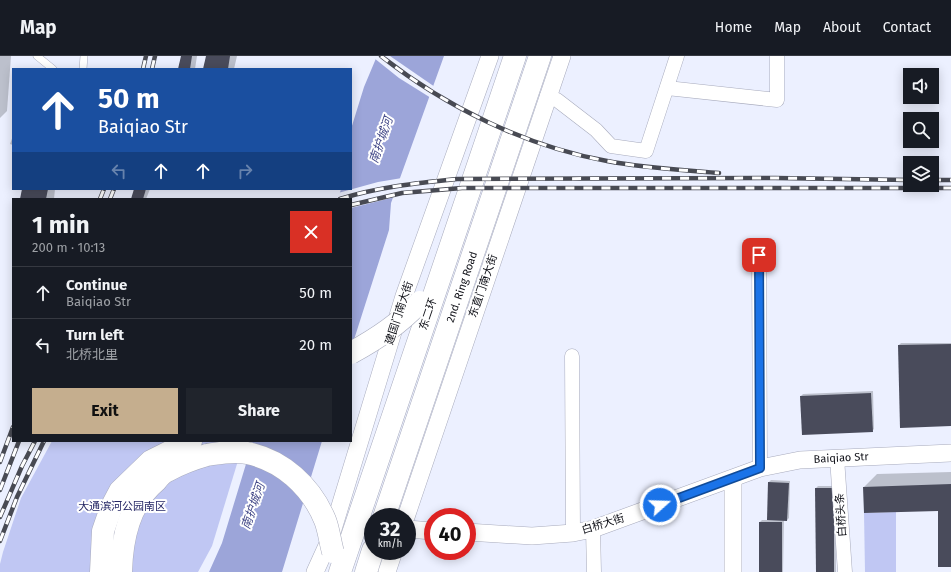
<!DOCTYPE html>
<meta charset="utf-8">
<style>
body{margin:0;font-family:"Fira Sans","Noto Sans SC",sans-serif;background:#20242c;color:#f1f3f6;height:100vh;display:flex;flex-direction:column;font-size:15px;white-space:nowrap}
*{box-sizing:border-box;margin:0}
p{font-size:13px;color:#9ea1a6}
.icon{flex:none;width:22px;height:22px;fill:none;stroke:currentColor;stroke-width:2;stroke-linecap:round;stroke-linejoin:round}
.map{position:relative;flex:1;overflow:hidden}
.sheet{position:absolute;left:12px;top:142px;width:340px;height:244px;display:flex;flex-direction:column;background:#171b24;border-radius:0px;box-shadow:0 2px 10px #0003}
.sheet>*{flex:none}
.top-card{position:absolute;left:12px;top:12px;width:340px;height:122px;border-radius:0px;box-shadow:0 2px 10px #0003;background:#1a4fa0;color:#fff;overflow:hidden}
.controls{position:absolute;left:903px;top:12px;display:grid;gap:8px}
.controls a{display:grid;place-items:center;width:36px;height:36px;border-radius:0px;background:#171b24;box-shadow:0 2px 10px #0003;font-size:20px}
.speed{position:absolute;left:364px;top:452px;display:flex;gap:8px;font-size:20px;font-weight:700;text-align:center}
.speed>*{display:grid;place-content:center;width:52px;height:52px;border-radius:50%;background:#171b24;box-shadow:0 2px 10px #0003;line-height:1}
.speed small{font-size:10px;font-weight:400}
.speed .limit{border:6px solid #d22;background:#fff;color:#111}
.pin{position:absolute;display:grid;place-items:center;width:34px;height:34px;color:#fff;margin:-17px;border-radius:8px;box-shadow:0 2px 6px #0006}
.me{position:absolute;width:44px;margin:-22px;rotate:70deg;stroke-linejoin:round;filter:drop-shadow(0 0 3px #0008)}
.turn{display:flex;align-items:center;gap:14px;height:84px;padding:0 20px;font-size:18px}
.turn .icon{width:52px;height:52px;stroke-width:2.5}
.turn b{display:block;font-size:28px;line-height:34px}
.lanes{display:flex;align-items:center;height:38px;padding:0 20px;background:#0003;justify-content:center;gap:20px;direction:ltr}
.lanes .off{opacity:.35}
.round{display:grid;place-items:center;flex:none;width:42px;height:42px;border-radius:0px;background:#20242c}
.overview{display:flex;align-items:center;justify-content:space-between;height:68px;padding:0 20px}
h1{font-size:24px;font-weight:700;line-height:30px}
.action{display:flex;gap:8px;margin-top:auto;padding:8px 20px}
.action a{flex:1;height:46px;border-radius:0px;background:#c5ae8e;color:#111;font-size:16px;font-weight:700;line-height:46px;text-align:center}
.action a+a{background:#20242c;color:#f1f3f6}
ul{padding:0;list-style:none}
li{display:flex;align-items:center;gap:12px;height:52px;padding:0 20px;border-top:1px solid #363941}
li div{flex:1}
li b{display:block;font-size:15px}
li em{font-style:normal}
header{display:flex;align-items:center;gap:24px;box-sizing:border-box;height:56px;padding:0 20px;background:#171b24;border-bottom:1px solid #363941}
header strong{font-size:19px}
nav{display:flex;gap:22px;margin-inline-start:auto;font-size:14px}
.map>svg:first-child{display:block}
.green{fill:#c0c7f3}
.water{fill:#9ca5d9}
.pier{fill:#ecf0ff}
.shadow{fill:#0003}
.building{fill:#494b5b}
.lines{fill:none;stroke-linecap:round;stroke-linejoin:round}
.service-casing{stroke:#a8abbd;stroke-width:8}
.minor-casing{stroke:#a8abbd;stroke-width:15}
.tertiary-casing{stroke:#a8abbd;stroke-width:18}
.trunk-casing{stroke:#a8abbd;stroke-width:23}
.service{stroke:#fff;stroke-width:7}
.minor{stroke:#fff;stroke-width:14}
.tertiary{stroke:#fff;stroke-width:17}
.trunk{stroke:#fff;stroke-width:22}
.rail-casing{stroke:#484a53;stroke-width:4.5}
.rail{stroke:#fff;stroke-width:3;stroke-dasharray:9;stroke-linecap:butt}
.trunk-bridge-casing{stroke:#a8abbd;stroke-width:23;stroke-linecap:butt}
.trunk-bridge{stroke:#fff;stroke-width:22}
.route-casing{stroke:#114b97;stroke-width:10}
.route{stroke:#1a73e8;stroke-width:7}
.labels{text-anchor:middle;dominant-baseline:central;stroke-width:4;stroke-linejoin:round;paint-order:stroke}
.street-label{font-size:11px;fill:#101118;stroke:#fff}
.park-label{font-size:11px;fill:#252765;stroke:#fff}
.water-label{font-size:12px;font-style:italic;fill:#414787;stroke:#fff}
</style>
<header>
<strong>Map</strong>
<nav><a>Home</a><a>Map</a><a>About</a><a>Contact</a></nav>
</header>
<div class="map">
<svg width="951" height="516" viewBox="0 0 951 516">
<rect width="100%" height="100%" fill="#ecf0ff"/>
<!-- green -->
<g class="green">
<polygon points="52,385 244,385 212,490 198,516 0,516 0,508 3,496 21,442"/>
<polygon points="896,456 896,516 865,516 864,457"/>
</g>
<!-- water -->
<g class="water">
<polygon points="377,0 444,0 391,147 389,174 351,293 351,143 338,143 341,133 351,133 351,73 364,31"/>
<polygon points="253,385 322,385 282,516 209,516 222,487"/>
</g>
<!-- pier -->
<g class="pier">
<polygon points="375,0 390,0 435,31 431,42 399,22 374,2"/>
<polygon points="402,122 395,141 351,152 351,143 336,143 338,137 378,126"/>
</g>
<!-- shadow -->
<g class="shadow">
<polygon points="0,0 11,0 7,55 0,62"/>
<polygon points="182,0 197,0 195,13 179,13"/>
<polygon points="207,0 237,0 234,13 204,13"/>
<polygon points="13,80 13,89 10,88"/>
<polygon points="23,133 55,133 54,143 21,143"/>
<polygon points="135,133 150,133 146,143 132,143"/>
<polygon points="901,287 951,287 951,369 899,289"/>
<polygon points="873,335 874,373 872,375 801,340 803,338"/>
<polygon points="951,416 951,510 939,454 864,431 877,418"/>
<polygon points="771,424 790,425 789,462 787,464 784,464 783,516 760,516 760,466 762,464 768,464 769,426"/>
<polygon points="818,430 835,430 836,516 817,516 816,432"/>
</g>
<!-- building -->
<g class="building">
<polygon points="181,0 192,0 190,13 178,13"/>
<polygon points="206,0 230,0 228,13 203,13"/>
<polygon points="22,133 48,133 46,143 20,143"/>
<polygon points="134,133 146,133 143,143 131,143"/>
<polygon points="951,288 951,370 900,372 898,289"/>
<polygon points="871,337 873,376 802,379 800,340"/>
<polygon points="768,426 789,427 787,465 767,464"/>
<polygon points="951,428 951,511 938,511 938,455 864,457 863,431"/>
<polygon points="815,432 834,432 834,516 816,516"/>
<rect x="759" y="466" width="23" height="50"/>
</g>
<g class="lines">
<!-- service casing -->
<g class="service-casing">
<g id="service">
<polyline points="37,0 53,13"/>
<polyline points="83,13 84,0"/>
</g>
</g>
<!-- minor casing -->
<g class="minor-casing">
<g id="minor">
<polyline points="667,32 777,44 777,0"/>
<polyline points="547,40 557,44 596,74 611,90 646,95 677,0"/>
<polyline points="759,199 760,412"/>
<polyline points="572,300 573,477"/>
<polyline points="837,402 845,516"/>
<polyline points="593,473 594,516"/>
</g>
</g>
<!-- tertiary casing -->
<g class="tertiary-casing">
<g id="tertiary">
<polyline points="406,461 562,0"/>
<polyline points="407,473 433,475"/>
<polyline points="467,476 532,480 573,477 593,473 760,412 800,404 951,397"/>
<polyline points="315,516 330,483 404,240 490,0"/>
<polyline points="387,516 394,495"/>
<polyline points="733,516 733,423"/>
</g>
</g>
<!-- trunk casing -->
<g class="trunk-casing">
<g id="trunk">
<polyline points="384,461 540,0"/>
<polyline points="101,516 103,475 111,452 120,435 151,405 191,385"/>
<path d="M121 516C122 482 129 448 156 425 159 421 163 417 167 415 180 408 193 403 207 399"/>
<polyline points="340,516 515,0"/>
<polyline points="366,516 373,494"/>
</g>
</g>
<!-- service -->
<use href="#service" class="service"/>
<!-- minor -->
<use href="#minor" class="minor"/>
<!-- tertiary -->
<use href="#tertiary" class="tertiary"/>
<!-- trunk -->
<use href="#trunk" class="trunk"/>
<!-- rail casing -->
<g class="rail-casing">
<g id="rail">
<path d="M381 0C446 51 525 90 607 105 644 112 682 114 719 117"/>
<polyline points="143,13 146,0"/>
<polyline points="152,13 155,0"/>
<polyline points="932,124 951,124"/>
<polyline points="100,143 104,133"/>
<polyline points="110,143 114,133"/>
<path d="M340 143C378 131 417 127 457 123L775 122 910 124"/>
<polyline points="351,149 402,137 462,132 951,132"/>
<polyline points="0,406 13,371"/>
<polyline points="0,434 19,385"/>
<polyline points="0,461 22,410 35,385"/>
<polyline points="0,485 17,441 44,385"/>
</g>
</g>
<!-- rail -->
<use href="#rail" class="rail"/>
<!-- trunk-bridge casing -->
<g class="trunk-bridge-casing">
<g id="trunk-bridge">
<path d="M351 297C378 282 399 268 420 246"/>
<path d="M207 399C220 397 234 394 247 397 282 404 311 430 325 464 329 474 330 486 333 496"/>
</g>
</g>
<!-- trunk-bridge -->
<use href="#trunk-bridge" class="trunk-bridge"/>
</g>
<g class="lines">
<!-- route casing -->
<g class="route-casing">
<polyline id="route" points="660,449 760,412 759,199"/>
</g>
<!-- route -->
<use href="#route" class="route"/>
</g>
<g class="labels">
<!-- street labels -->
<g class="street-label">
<text transform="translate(483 230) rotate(-71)">东直门南大街</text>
<text transform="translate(462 231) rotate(-71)">2nd. Ring Road</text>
<text transform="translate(399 257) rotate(-72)">建国门南大街</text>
<text transform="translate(428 258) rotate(-71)">东二环</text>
<text transform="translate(841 402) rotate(-3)">Baiqiao Str</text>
<text transform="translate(841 459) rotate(-94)">白桥头条</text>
<text transform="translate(603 468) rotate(-17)">白桥大街</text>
</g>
<!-- park labels -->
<g class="park-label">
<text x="122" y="450">大通滨河公园南区</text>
</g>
<!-- water labels -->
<g class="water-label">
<text transform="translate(381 84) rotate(-71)">南护城河</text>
<text transform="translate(253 450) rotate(-71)">南护城河</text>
</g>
</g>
</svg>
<div class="controls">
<a><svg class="icon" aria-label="sound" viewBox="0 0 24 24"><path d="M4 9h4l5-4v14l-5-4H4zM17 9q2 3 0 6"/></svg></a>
<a><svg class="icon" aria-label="search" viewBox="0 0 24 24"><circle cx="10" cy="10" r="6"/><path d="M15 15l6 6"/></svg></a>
<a><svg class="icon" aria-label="layers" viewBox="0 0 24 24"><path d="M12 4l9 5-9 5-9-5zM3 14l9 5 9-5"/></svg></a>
</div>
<div class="speed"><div>32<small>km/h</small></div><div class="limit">40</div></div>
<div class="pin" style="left:759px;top:199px;background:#d93025"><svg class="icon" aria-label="arrive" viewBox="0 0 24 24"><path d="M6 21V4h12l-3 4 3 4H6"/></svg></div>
<svg class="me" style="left:660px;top:449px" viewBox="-20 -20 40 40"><circle r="17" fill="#1a73e8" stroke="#fff" stroke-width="3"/><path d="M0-11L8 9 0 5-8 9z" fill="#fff"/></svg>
<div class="top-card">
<div class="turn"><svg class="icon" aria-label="ahead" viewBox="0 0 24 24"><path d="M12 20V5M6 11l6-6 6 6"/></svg><div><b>50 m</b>Baiqiao Str</div></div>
<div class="lanes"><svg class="icon off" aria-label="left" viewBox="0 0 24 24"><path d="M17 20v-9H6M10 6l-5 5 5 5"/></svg><svg class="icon" aria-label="ahead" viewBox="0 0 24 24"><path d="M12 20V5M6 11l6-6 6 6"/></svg><svg class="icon" aria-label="ahead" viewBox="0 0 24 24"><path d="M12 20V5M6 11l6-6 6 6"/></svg><svg class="icon off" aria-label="right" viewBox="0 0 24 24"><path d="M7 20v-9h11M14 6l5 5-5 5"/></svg></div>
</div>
<section class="sheet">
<div class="overview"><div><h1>1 min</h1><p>200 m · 10:13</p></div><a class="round" style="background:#d93025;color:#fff"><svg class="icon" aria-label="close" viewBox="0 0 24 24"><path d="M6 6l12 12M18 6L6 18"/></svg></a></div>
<ul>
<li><svg class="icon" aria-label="ahead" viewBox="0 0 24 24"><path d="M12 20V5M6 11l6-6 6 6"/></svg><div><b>Continue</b><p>Baiqiao Str</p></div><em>50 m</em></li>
<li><svg class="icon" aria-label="left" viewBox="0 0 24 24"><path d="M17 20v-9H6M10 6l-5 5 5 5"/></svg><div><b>Turn left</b><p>北桥北里</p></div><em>20 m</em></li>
</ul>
<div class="action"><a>Exit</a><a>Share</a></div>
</section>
</div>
